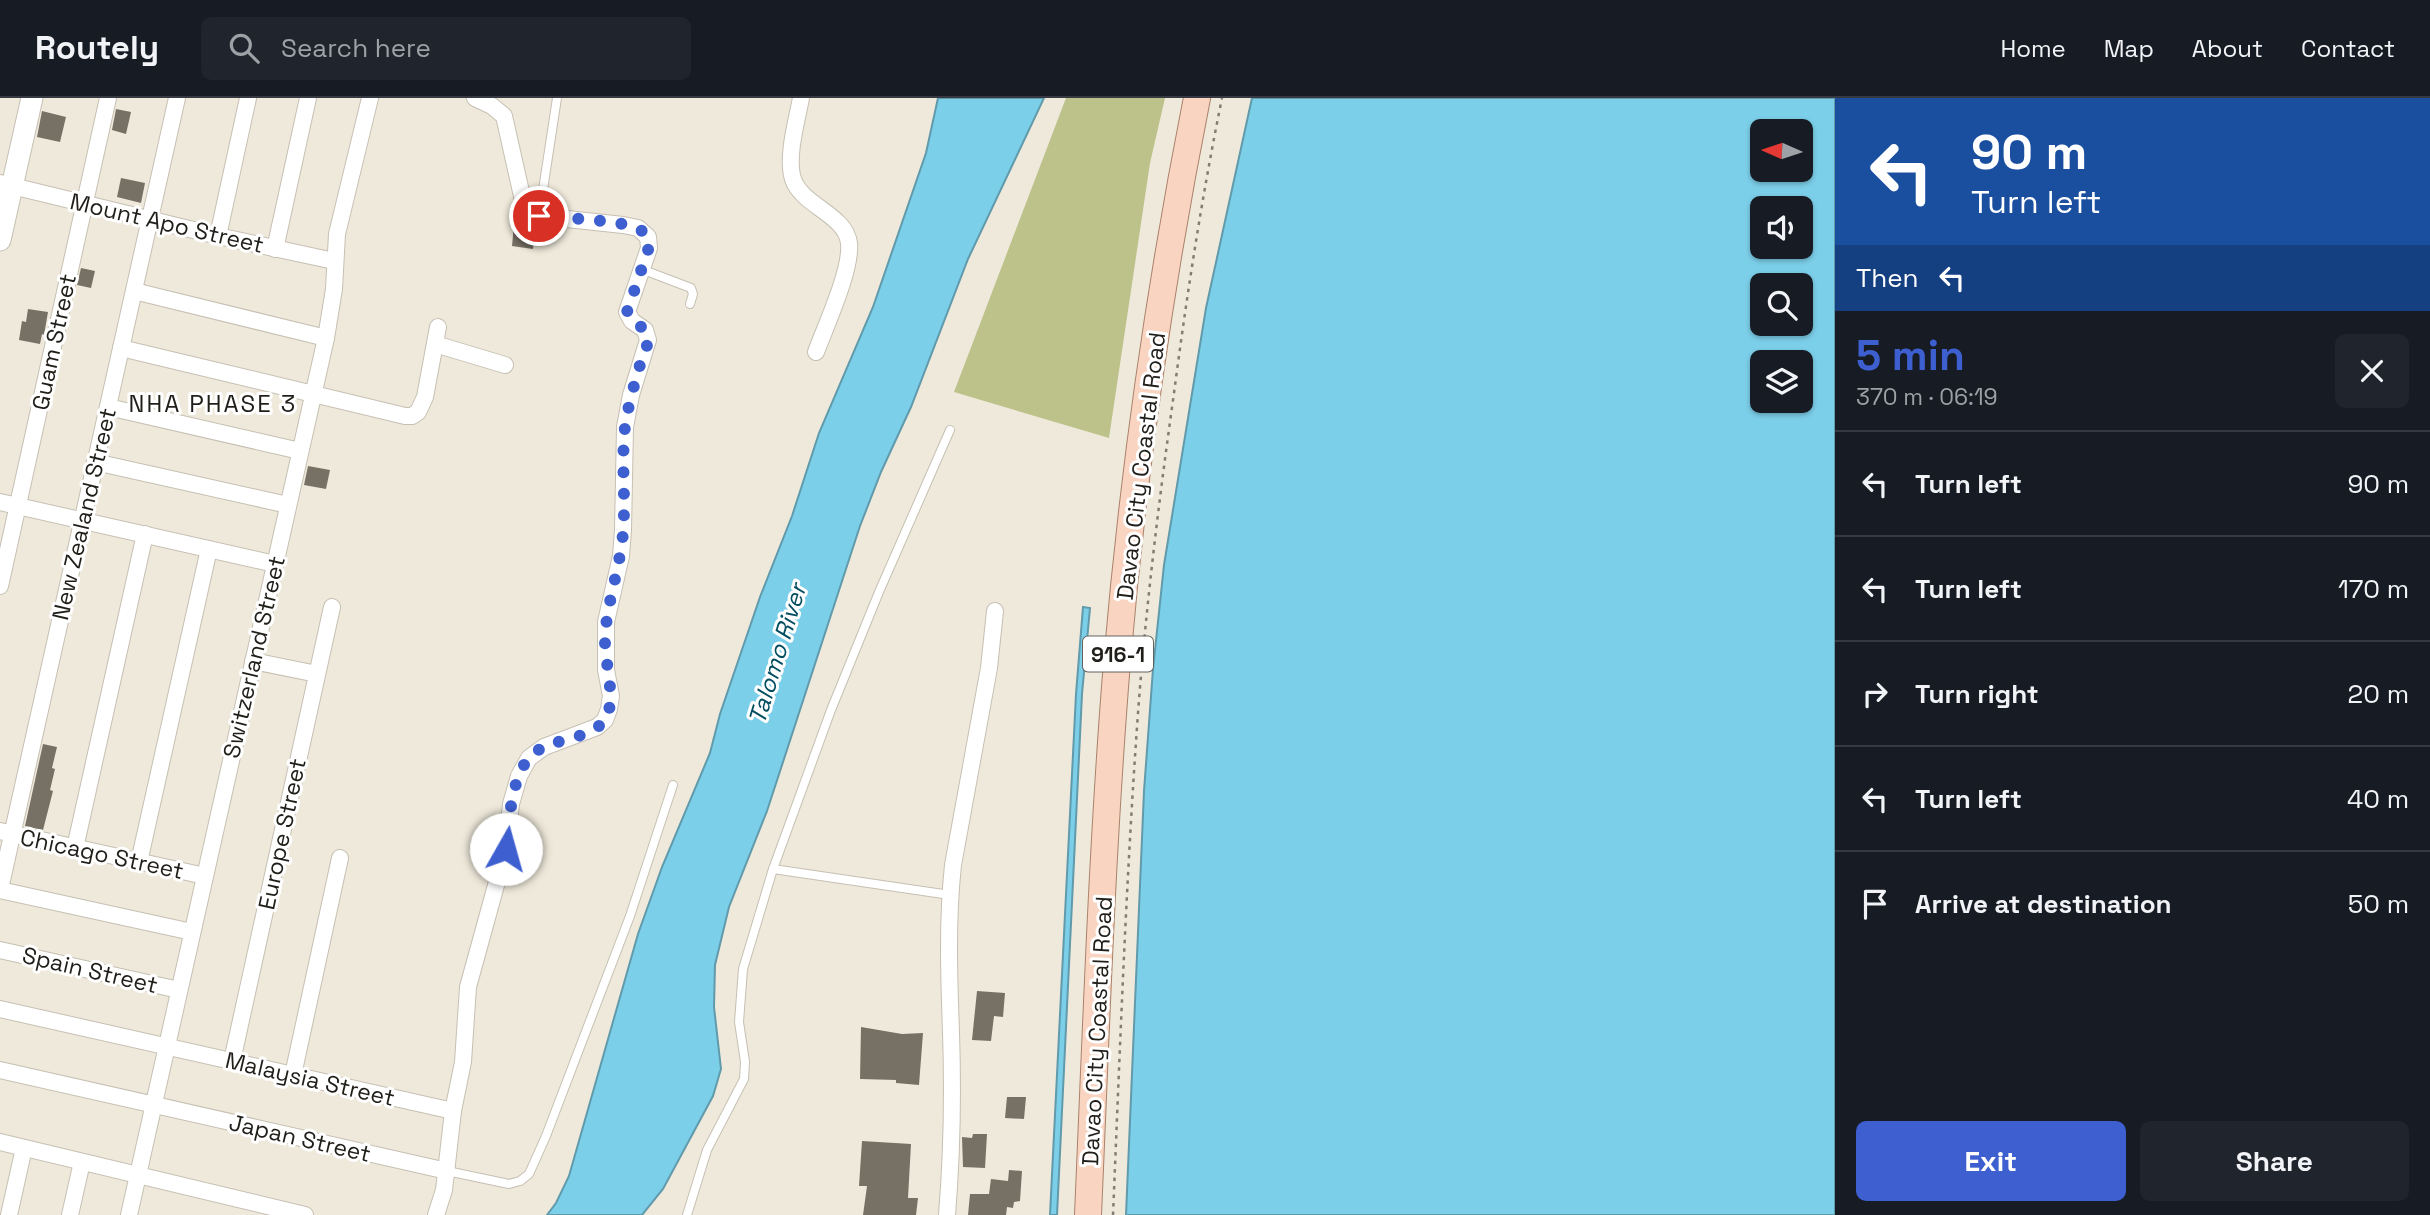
<!DOCTYPE html>
<meta charset="utf-8">
<style>
body{margin:0;font-family:"Space Grotesk",sans-serif;background:#20242c;color:#f1f3f6;height:100vh;display:flex;flex-direction:column;font-size:26px;white-space:nowrap}
*{box-sizing:border-box;margin:0}
p{font-size:23px;color:#9ea1a6}
.icon{flex:none;width:38px;height:38px;fill:none;stroke:currentColor;stroke-width:2;stroke-linecap:round;stroke-linejoin:round}
.map{position:relative;flex:1;overflow:hidden}
.details{display:flex;flex-direction:column;background:#171b24;width:595px}
.details>*{flex:none}
.banner{background:#1a4fa0;color:#fff;overflow:hidden}
.needle{width:46px;rotate:273deg}
.buttons{position:absolute;left:1750px;top:21px;display:grid;gap:14px}
.buttons a{display:grid;place-items:center;width:63px;height:63px;border-radius:10px;background:#171b24;box-shadow:0 2px 5px #0004;font-size:35px}
.pin{position:absolute;display:grid;place-items:center;width:60px;height:60px;color:#fff;margin:-30px;border:4px solid #fff;border-radius:50%;box-shadow:0 2px 7px #0007}
.me{position:absolute;width:77px;margin:-38px;rotate:7deg;stroke-linejoin:round;filter:drop-shadow(0 0 5px #0008)}
.turn{display:flex;align-items:center;gap:24px;height:147px;padding:0 21px;font-size:32px}
.turn .icon{width:91px;height:91px;stroke-width:2.5}
.turn b{display:block;font-size:49px;line-height:60px}
.then{display:flex;align-items:center;height:66px;padding:0 21px;background:#0003;gap:14px;font-size:26px}
.round{display:grid;place-items:center;flex:none;width:74px;height:74px;border-radius:10px;background:#20242c}
.overview{display:flex;align-items:center;justify-content:space-between;height:119px;padding:0 21px}
h1{font-size:42px;font-weight:700;line-height:52px;color:#3d5fd0}
.primary-button{display:flex;gap:14px;margin-top:auto;padding:14px 21px}
.primary-button a{flex:1;height:80px;border-radius:10px;background:#3d5fd0;color:#fff;font-size:28px;font-weight:700;line-height:80px;text-align:center}
.primary-button a+a{background:#20242c;color:#f1f3f6}
ul{padding:0;list-style:none}
li{display:flex;align-items:center;gap:21px;height:105px;padding:0 21px;border-top:2px solid #363941}
li div{flex:1}
li b{display:block;font-size:26px}
li em{font-style:normal}
header{display:flex;align-items:center;gap:42px;box-sizing:border-box;height:98px;padding:0 35px;background:#171b24;border-bottom:2px solid #363941}
header strong{font-size:33px}
nav{display:flex;gap:38px;margin-inline-start:auto;font-size:24px}
.search{width:490px;height:63px;background:#20242c;display:flex;align-items:center;gap:18px;box-sizing:border-box;padding:0 24px;border-radius:10px;color:#9ea1a6;font-size:26px}
main{display:flex;flex:1;min-height:0}
.map>svg:first-child{display:block}
.green{fill:#bcc28a}
.water{fill:#7ccfe9;stroke:#609aab;stroke-width:2;fill-rule:evenodd}
.building{fill:#777165}
.lines{fill:none;stroke-linecap:round;stroke-linejoin:round}
.service-casing{stroke:#c6c0b3;stroke-width:10}
.minor-casing{stroke:#c6c0b3;stroke-width:18}
.tertiary-casing{stroke:#c6c0b3;stroke-width:23}
.primary-casing{stroke:#aa826b;stroke-width:28}
.path{stroke:#817d74;stroke-width:2.5;stroke-dasharray:3.5 5;stroke-linecap:butt}
.service{stroke:#fff;stroke-width:8}
.minor{stroke:#fff;stroke-width:16}
.tertiary{stroke:#fff;stroke-width:21}
.primary{stroke:#f8d4c1;stroke-width:26}
.route{stroke:#3d5fd0;stroke-width:12;stroke-dasharray:0 21.6}
.labels{text-anchor:middle;dominant-baseline:central;stroke-width:6;stroke-linejoin:round;paint-order:stroke}
.shield{fill:#fff;stroke:#63625e;stroke-width:2}
.shield-label{font-size:21px;font-weight:bold;fill:#201e19}
.street-label{font-size:23px;fill:#201e19;stroke:#fff}
.neighbourhood-label{font-size:24px;letter-spacing:2px;fill:#201e19;stroke:#fff}
.water-label{font-size:24px;font-style:italic;fill:#024e60;stroke:#fff}
</style>
<header>
<strong>Routely</strong>
<div class="search"><svg class="icon" aria-label="search" viewBox="0 0 24 24"><circle cx="10" cy="10" r="6"/><path d="M15 15l6 6"/></svg>Search here</div>
<nav><a>Home</a><a>Map</a><a>About</a><a>Contact</a></nav>
</header>
<main>
<div class="map">
<svg width="1835" height="1117" viewBox="0 0 1835 1117">
<rect width="100%" height="100%" fill="#efe9db"/>
<!-- green -->
<polygon class="green" points="1066,0 1165,0 1150,65 1109,340 954,294"/>
<!-- water -->
<g class="water">
<polygon points="938,0 1044,0 968,161 911,309 881,374 860,428 767,713 729,809 715,867 714,909 721,971 713,998 663,1091 642,1117 547,1117 556,1105 569,1078 638,836 662,769 710,655 720,616 760,499 792,418 819,335 873,209 926,55"/>
<path d="M1252 0H1835V1117H1126L1144 693 1153 571 1164 467 1206 210ZM1801 33V72H1762V33ZM1801 110V149H1762V110ZM1762 187H1801V226H1762ZM1762 264H1801V303H1762Z"/>
<polygon points="1083,509 1090,510 1082,596 1057,1117 1050,1117 1076,596"/>
</g>
<!-- building -->
<g class="building">
<polygon points="116,11 131,14 126,36 112,32"/>
<polygon points="42,13 66,19 60,44 37,39"/>
<polygon points="121,80 145,85 141,105 117,99"/>
<polygon points="514,127 536,130 533,151 512,148"/>
<polygon points="81,170 95,173 91,190 77,187"/>
<polygon points="28,211 48,214 44,237 42,236 40,246 19,242 22,223 26,224"/>
<polygon points="308,368 330,372 326,391 304,387"/>
<polygon points="43,646 57,649 52,670 55,671 50,692 53,693 43,732 25,728"/>
<polygon points="977,893 1005,895 1003,919 994,918 991,943 972,942"/>
<polygon points="861,929 902,936 923,935 919,987 896,985 896,982 860,981"/>
<polygon points="1007,999 1026,999 1024,1021 1005,1020"/>
<polygon points="973,1036 987,1036 985,1070 963,1069 962,1039 972,1040"/>
<polygon points="862,1043 911,1046 908,1100 918,1100 916,1117 863,1117 867,1088 859,1088"/>
<polygon points="1009,1072 1022,1073 1020,1103 1014,1104 1013,1110 1007,1109 1006,1117 968,1117 970,1096 989,1096 991,1081 1008,1083"/>
</g>
<g class="lines">
<!-- service casing -->
<g class="service-casing">
<g id="service">
<polyline points="539,118 557,0"/>
<polyline points="641,171 691,190 693,196 690,206"/>
<polyline points="773,771 950,797"/>
<polyline points="447,1073 509,1086 520,1083 529,1076 546,1038 630,818 673,687"/>
<polyline points="687,1117 707,1052 744,981 745,964 739,924 743,871 773,771 831,612 879,494 950,332"/>
</g>
</g>
<!-- minor casing -->
<g class="minor-casing">
<g id="minor">
<path d="M801 0C797 22 786 59 793 81 802 108 845 116 849 145 852 171 826 227 816 254"/>
<polyline points="0,85 218,138 334,163"/>
<polyline points="218,138 248,0"/>
<polyline points="275,151 308,0"/>
<polyline points="134,193 326,240"/>
<polyline points="435,246 505,267"/>
<polyline points="121,250 405,318 412,318 418,314 425,299 438,229"/>
<polyline points="108,309 300,353"/>
<polyline points="95,364 288,407"/>
<polyline points="0,404 275,466"/>
<polyline points="0,488 108,0"/>
<polyline points="253,563 317,576"/>
<polyline points="0,733 205,778"/>
<polyline points="75,750 145,436"/>
<polyline points="139,764 209,451"/>
<polyline points="0,791 177,0"/>
<polyline points="0,792 192,834"/>
<polyline points="0,852 179,892"/>
<polyline points="0,911 453,1013"/>
<polyline points="232,963 332,509"/>
<polyline points="0,972 447,1073"/>
<polyline points="293,977 340,760"/>
<polyline points="0,1044 305,1117"/>
<polyline points="9,1117 24,1050"/>
<polyline points="70,1117 82,1064"/>
<polyline points="129,1117 326,240 334,191 337,136 370,0"/>
<polyline points="436,1117 444,1092 453,1013 463,964 468,889 506,751 511,706 519,678 529,660 544,649 597,629 605,622 609,611 611,598 606,572 606,524 621,458 623,432 625,329 631,297 648,242 645,232 632,223 627,214 649,150 648,139 638,130 623,127 539,118 529,114 524,107 504,18 492,8 475,0"/>
<path d="M947 1117C952 1056 953 995 951 934 949 878 947 823 953 767L989 570 995 513"/>
</g>
</g>
<!-- tertiary casing -->
<g class="tertiary-casing">
<polyline id="tertiary" points="0,142 32,0"/>
</g>
<!-- primary casing -->
<g class="primary-casing">
<path id="primary" d="M1088 1117C1096 933 1102 748 1117 564 1133 376 1160 186 1197 0"/>
</g>
<!-- path -->
<path class="path" d="M1113 1117C1120 950 1126 782 1138 615 1146 508 1159 402 1174 295 1187 196 1202 98 1222 0"/>
<!-- service -->
<use href="#service" class="service"/>
<!-- minor -->
<use href="#minor" class="minor"/>
<!-- tertiary -->
<use href="#tertiary" class="tertiary"/>
<!-- primary -->
<use href="#primary" class="primary"/>
</g>
<g class="lines">
<!-- route -->
<path class="route" d="M506 751C509 724 511 681 529 660 547 638 595 644 607 618 616 597 604 563 605 539 607 504 620 470 623 435 626 399 621 364 625 329 628 308 634 287 640 267 643 259 647 250 648 242 649 227 630 227 627 214L649 149C649 141 647 136 639 131 623 122 561 120 539 118"/>
</g>
<g class="labels">
<!-- shield labels -->
<rect class="shield" x="1083" y="538.5" width="70" height="35" rx="5"/>
<g class="shield-label">
<text x="1118" y="556">916-1</text>
</g>
<!-- street labels -->
<g class="street-label">
<text transform="translate(167 125) rotate(13)">Mount Apo Street</text>
<text transform="translate(54 244) rotate(-78)">Guam Street</text>
<text transform="translate(1141 368) rotate(-83)">Davao City Coastal Road</text>
<text transform="translate(84 416) rotate(-77)">New Zealand Street</text>
<text transform="translate(254 559) rotate(-77)">Switzerland Street</text>
<text transform="translate(282 736) rotate(-78)">Europe Street</text>
<text transform="translate(102 756) rotate(12)">Chicago Street</text>
<text transform="translate(90 872) rotate(13)">Spain Street</text>
<text transform="translate(1097 933) rotate(-87)">Davao City Coastal Road</text>
<text transform="translate(310 981) rotate(13)">Malaysia Street</text>
<text transform="translate(300 1040) rotate(13)">Japan Street</text>
</g>
<!-- neighbourhood labels -->
<g class="neighbourhood-label">
<text x="213" y="305">NHA PHASE 3</text>
</g>
<!-- water labels -->
<g class="water-label">
<text transform="translate(777 556) rotate(-73)">Talomo River</text>
</g>
</g>
</svg>
<div class="buttons">
<a><svg class="needle" viewBox="-14 -14 28 28"><path d="M0-13l5 13h-10z" fill="#e53935"/><path d="M0 13l5-13h-10z" fill="#9ea1a6"/></svg></a>
<a><svg class="icon" aria-label="sound" viewBox="0 0 24 24"><path d="M4 9h4l5-4v14l-5-4H4zM17 9q2 3 0 6"/></svg></a>
<a><svg class="icon" aria-label="search" viewBox="0 0 24 24"><circle cx="10" cy="10" r="6"/><path d="M15 15l6 6"/></svg></a>
<a><svg class="icon" aria-label="layers" viewBox="0 0 24 24"><path d="M12 4l9 5-9 5-9-5zM3 14l9 5 9-5"/></svg></a>
</div>
<div class="pin" style="left:539px;top:118px;background:#d93025"><svg class="icon" aria-label="arrive" viewBox="0 0 24 24"><path d="M6 21V4h12l-3 4 3 4H6"/></svg></div>
<svg class="me" style="left:506px;top:751px" viewBox="-20 -20 40 40"><circle r="19" fill="#fff"/><path d="M0-13L10 11 0 6-10 11z" fill="#3d5fd0"/></svg>
</div>
<section class="details">
<div class="banner">
<div class="turn"><svg class="icon" aria-label="left" viewBox="0 0 24 24"><path d="M17 20v-9H6M10 6l-5 5 5 5"/></svg><div><b>90 m</b>Turn left</div></div>
<div class="then">Then<svg class="icon" aria-label="left" viewBox="0 0 24 24"><path d="M17 20v-9H6M10 6l-5 5 5 5"/></svg></div>
</div>
<div class="overview"><div><h1>5 min</h1><p>370 m · 06:19</p></div><a class="round"><svg class="icon" aria-label="close" viewBox="0 0 24 24"><path d="M6 6l12 12M18 6L6 18"/></svg></a></div>
<ul>
<li><svg class="icon" aria-label="left" viewBox="0 0 24 24"><path d="M17 20v-9H6M10 6l-5 5 5 5"/></svg><div><b>Turn left</b></div><em>90 m</em></li>
<li><svg class="icon" aria-label="left" viewBox="0 0 24 24"><path d="M17 20v-9H6M10 6l-5 5 5 5"/></svg><div><b>Turn left</b></div><em>170 m</em></li>
<li><svg class="icon" aria-label="right" viewBox="0 0 24 24"><path d="M7 20v-9h11M14 6l5 5-5 5"/></svg><div><b>Turn right</b></div><em>20 m</em></li>
<li><svg class="icon" aria-label="left" viewBox="0 0 24 24"><path d="M17 20v-9H6M10 6l-5 5 5 5"/></svg><div><b>Turn left</b></div><em>40 m</em></li>
<li><svg class="icon" aria-label="arrive" viewBox="0 0 24 24"><path d="M6 21V4h12l-3 4 3 4H6"/></svg><div><b>Arrive at destination</b></div><em>50 m</em></li>
</ul>
<div class="primary-button"><a>Exit</a><a>Share</a></div>
</section>
</main>
